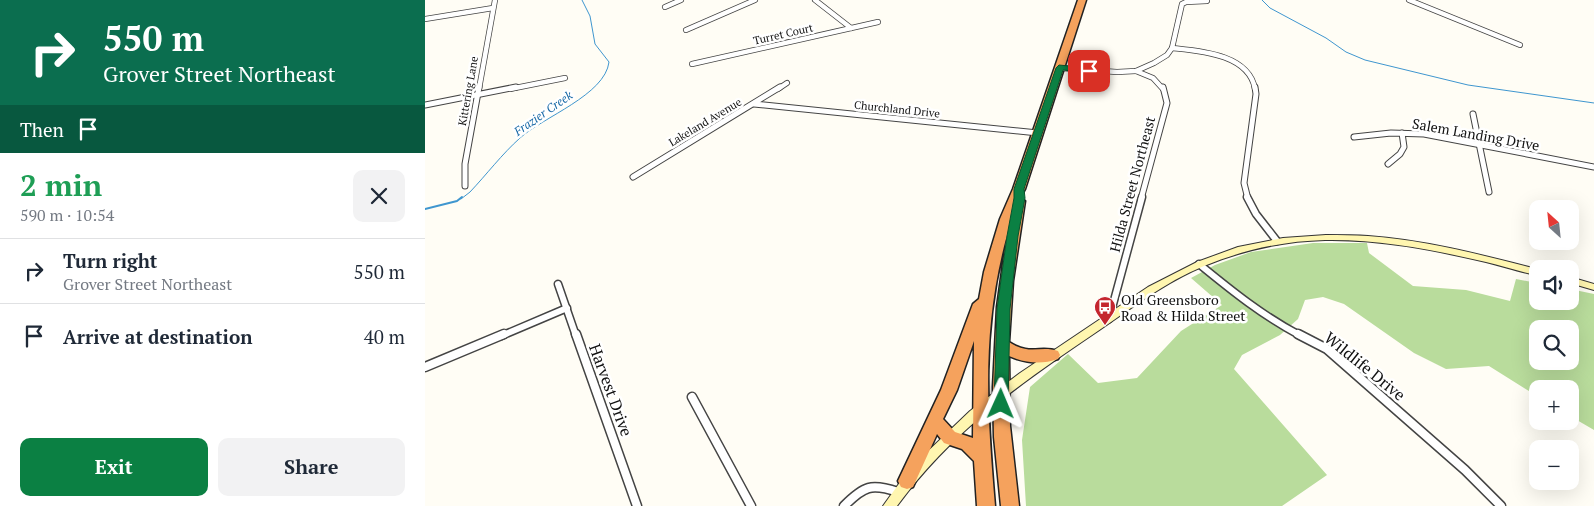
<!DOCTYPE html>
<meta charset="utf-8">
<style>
body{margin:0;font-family:"PT Serif",serif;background:#f2f2f3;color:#1f2937;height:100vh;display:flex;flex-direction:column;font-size:19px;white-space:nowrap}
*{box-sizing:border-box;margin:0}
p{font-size:16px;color:#747a83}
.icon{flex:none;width:28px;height:28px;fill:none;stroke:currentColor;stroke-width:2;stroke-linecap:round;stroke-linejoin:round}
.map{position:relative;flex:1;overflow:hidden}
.side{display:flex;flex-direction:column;background:#fff;width:425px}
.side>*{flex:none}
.banner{background:#0b6e4f;color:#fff;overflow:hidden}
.needle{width:32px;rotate:333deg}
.controls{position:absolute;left:1104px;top:200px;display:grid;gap:10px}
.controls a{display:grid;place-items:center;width:50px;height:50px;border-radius:10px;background:#fff;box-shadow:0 5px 20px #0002;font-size:25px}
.pin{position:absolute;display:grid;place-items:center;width:42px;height:42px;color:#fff;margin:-21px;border-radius:10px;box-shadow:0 2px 8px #0006}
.me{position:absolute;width:55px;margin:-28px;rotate:1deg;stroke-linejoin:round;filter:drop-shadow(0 0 4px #0008)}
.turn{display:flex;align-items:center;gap:18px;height:105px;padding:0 20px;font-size:22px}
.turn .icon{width:65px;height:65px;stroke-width:2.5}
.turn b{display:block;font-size:35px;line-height:42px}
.then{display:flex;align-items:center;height:48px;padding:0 20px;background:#0003;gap:10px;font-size:19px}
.round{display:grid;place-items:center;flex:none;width:52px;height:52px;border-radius:10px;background:#f2f2f3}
.summary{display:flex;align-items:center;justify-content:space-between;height:85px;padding:0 20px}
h1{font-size:30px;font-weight:700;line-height:38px;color:#1e9e55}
.button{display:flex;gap:10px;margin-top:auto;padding:10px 20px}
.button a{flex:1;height:58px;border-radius:10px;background:#0b8043;color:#fff;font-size:20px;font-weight:700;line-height:58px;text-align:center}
.button a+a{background:#f2f2f3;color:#1f2937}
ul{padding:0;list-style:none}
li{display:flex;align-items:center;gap:15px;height:65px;padding:0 20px;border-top:1px solid #e0e1e3}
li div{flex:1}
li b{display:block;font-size:19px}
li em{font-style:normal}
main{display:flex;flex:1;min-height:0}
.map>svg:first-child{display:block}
.forest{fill:#b9dc9c;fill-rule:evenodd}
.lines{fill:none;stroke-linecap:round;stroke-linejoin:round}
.stream-far1{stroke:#3f96cf;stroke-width:1}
.stream{stroke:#3f96cf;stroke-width:2}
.street-far3-casing{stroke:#444;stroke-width:6}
.street-far2-casing{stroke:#444;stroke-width:7}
.street-far1-casing{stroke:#444;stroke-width:9}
.street-casing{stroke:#444;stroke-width:11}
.secondary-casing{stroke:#333;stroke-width:2}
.highway-casing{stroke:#222;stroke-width:3}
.street-far3{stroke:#fff;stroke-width:4.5}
.street-far2{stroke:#fff;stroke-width:5}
.street-far1{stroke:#fff;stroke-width:6}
.street{stroke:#fff;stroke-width:8}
.secondary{fill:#fff6b0;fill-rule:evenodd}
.highway{fill:#f5a25d;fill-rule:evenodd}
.route{fill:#0b8043;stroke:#07532c}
.labels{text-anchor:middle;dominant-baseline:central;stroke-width:5;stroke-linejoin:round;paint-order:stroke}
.far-street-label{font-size:11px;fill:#111;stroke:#fff}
.far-water-label{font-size:12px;font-style:italic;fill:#1768a6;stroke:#fff}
.street-label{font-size:14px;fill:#111;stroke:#fff}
.poi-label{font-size:14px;fill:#111;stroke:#fff;text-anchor:start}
.near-street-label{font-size:16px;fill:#111;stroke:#fff}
</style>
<main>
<section class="side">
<div class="banner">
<div class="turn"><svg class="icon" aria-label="right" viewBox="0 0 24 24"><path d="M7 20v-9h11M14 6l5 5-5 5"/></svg><div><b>550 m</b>Grover Street Northeast</div></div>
<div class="then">Then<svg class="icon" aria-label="arrive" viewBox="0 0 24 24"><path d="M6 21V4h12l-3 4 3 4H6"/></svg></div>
</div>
<div class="summary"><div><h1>2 min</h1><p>590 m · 10:54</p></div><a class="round"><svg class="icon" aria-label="close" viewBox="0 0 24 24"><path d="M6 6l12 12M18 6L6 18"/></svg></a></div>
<ul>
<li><svg class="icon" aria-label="right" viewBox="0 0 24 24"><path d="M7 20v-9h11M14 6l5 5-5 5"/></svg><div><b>Turn right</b><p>Grover Street Northeast</p></div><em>550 m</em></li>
<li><svg class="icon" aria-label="arrive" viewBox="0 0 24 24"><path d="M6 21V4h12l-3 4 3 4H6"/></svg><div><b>Arrive at destination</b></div><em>40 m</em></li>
</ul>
<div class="button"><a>Exit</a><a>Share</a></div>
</section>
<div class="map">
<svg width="1169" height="506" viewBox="0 0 1169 506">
<rect width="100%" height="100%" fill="#fffdf5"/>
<!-- forest -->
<path class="forest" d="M888 243H942L944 253 988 286 1041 290 1085 301 1091 279 1112 283V301H1145V289L1169 294V430L1145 416V389H1112V396L1064 366 1021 369 989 353 919 304 898 297 880 300 873 319 855 335 817 355 809 369 902 475 857 506H601L597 440 605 387 643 354 673 383 712 378 756 331 797 305 766 278 790 265 826 252ZM1112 329H1145V361H1112Z"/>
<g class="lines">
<!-- stream-far1 -->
<g class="stream-far1">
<polyline points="837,0 845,8 901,38 921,52 940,60 1043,85 1169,103"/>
<path d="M36 199 45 192C62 174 77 154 95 138 118 117 180 95 184 62L170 44 165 16 157 0"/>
</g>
<!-- stream -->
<polyline class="stream" points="0,209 32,201 37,197"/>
<!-- street-far3 casing -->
<g class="street-far3-casing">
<g id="street-far3">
<polyline points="390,0 426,28"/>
<polyline points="984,0 1095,45"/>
<polyline points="240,7 256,0"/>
<polyline points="0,19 68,8"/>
<polyline points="261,30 330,0"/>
<path d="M747 48C775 51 824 54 830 89"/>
<polyline points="267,64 453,22"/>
<polyline points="635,68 692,72 711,71 729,63 742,55 747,48 757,4 761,2 782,1"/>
<polyline points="711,71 728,78 738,89"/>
<polyline points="54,89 70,0"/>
<polyline points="85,89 140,78"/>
<polyline points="353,89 362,83"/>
</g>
</g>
<!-- street-far2 casing -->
<g class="street-far2-casing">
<g id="street-far2">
<polyline points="329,104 613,133"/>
<polyline points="0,105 91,87"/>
<polyline points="1048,114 1064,192"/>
<polyline points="929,137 966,133 999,134 1169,167"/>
<polyline points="963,164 975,154 979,147 977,133"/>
<polyline points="208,177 355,87"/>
<polyline points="40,186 40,164 54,87"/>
<polyline points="716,199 742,103 738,87"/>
<polyline points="823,199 819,183 831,94 830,87"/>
</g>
</g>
<!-- street-far1 casing -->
<g class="street-far1-casing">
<g id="street-far1">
<polyline points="822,197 831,214 852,241"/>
<path d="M774 264C807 291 838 316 876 336"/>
<polyline points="133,284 151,336"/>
<polyline points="684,319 717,197"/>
<polyline points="76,336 142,308"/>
</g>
</g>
<!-- street casing -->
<g class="street-casing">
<g id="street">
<polyline points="151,334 212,506"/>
<polyline points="873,334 902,349 1040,470 1076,506"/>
<polyline points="0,367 79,334"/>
<polyline points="267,397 326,506"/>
<path d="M419 506C439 486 446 483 473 492"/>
</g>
</g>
<!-- secondary casing -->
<g class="secondary-casing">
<g id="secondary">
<path d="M901 235C915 235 929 235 943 236 1000 240 1057 255 1112 269V275C1095 272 1078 266 1061 262 1009 250 955 239 900 240 858 241 818 250 779 266 740 282 705 309 670 333 593 385 528 430 472 506H458L478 478 499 455 545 411 595 373 723 287 772 262 813 247 858 238Z"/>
<polygon points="1145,277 1169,284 1169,290 1145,283"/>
</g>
</g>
<!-- highway casing -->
<g class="highway-casing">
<path id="highway" d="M653 0H661L600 189 595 198 600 201 588 281 584 342C605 356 615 345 633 351L635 355 633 359C616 365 600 363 584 356L585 426 594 506H576L569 437 568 387 572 307 582 235C556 329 562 411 570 506H552L549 461 537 449 519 443 512 434 488 487 482 489 476 487 473 481 516 390 548 304 554 299 559 272 575 219 588 189ZM549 341 548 438 530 432 518 419 532 390Z"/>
</g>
<!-- street-far3 -->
<use href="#street-far3" class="street-far3"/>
<!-- street-far2 -->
<use href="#street-far2" class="street-far2"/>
<!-- street-far1 -->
<use href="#street-far1" class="street-far1"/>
<!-- street -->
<use href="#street" class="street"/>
<!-- secondary -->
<use href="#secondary" class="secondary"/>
<!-- highway -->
<use href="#highway" class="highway"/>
</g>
<!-- route -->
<polygon class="route" points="634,65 664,68 668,71 664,73 638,70 599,189 600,198 593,236 585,309 583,404 581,408 576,410 571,408 569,404 572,309 582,236 589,198 589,189 631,68"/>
<!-- icons -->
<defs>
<g id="bus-pin" transform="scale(1.125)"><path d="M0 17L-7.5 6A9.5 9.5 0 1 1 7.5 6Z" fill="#c4262e" stroke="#fff"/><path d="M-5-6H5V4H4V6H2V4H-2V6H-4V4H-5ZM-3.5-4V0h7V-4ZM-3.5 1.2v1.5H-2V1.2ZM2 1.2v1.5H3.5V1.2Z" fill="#fff"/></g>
</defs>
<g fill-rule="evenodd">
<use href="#bus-pin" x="680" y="307"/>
</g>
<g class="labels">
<!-- far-street labels -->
<g class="far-street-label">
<text transform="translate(358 34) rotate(-13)">Turret Court</text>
<text transform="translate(43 91) rotate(-80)">Kittering Lane</text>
<text transform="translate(472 109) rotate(6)">Churchland Drive</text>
<text transform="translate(280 122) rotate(-31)">Lakeland Avenue</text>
</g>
<!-- far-water labels -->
<g class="far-water-label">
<text transform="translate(118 113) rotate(-35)">Frazier Creek</text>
</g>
<!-- street labels -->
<g class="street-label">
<text transform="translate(1051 134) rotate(10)">Salem Landing Drive</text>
<text transform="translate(707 184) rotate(-75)">Hilda Street Northeast</text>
</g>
<!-- poi labels -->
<g class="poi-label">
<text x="696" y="299">Old Greensboro<tspan x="696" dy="16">Road &amp; Hilda Street</tspan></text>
</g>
<!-- near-street labels -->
<g class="near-street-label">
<text transform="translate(940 366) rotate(39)">Wildlife Drive</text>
<text transform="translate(186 390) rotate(70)">Harvest Drive</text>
</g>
</g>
</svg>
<div class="controls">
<a><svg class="needle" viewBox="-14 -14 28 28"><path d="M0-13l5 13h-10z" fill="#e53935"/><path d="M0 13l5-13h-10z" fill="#747a83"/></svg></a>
<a><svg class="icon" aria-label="sound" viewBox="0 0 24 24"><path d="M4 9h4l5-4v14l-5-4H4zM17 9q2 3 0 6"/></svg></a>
<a><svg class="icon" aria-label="search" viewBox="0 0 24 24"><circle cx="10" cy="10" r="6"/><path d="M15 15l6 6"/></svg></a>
<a>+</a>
<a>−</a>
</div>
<div class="pin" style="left:664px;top:71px;background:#d93025"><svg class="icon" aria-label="arrive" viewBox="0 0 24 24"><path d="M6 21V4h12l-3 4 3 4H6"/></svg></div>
<svg class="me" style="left:576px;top:404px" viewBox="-20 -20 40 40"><path d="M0-17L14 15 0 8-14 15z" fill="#0b8043" stroke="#fff" stroke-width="4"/></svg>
</div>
</main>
